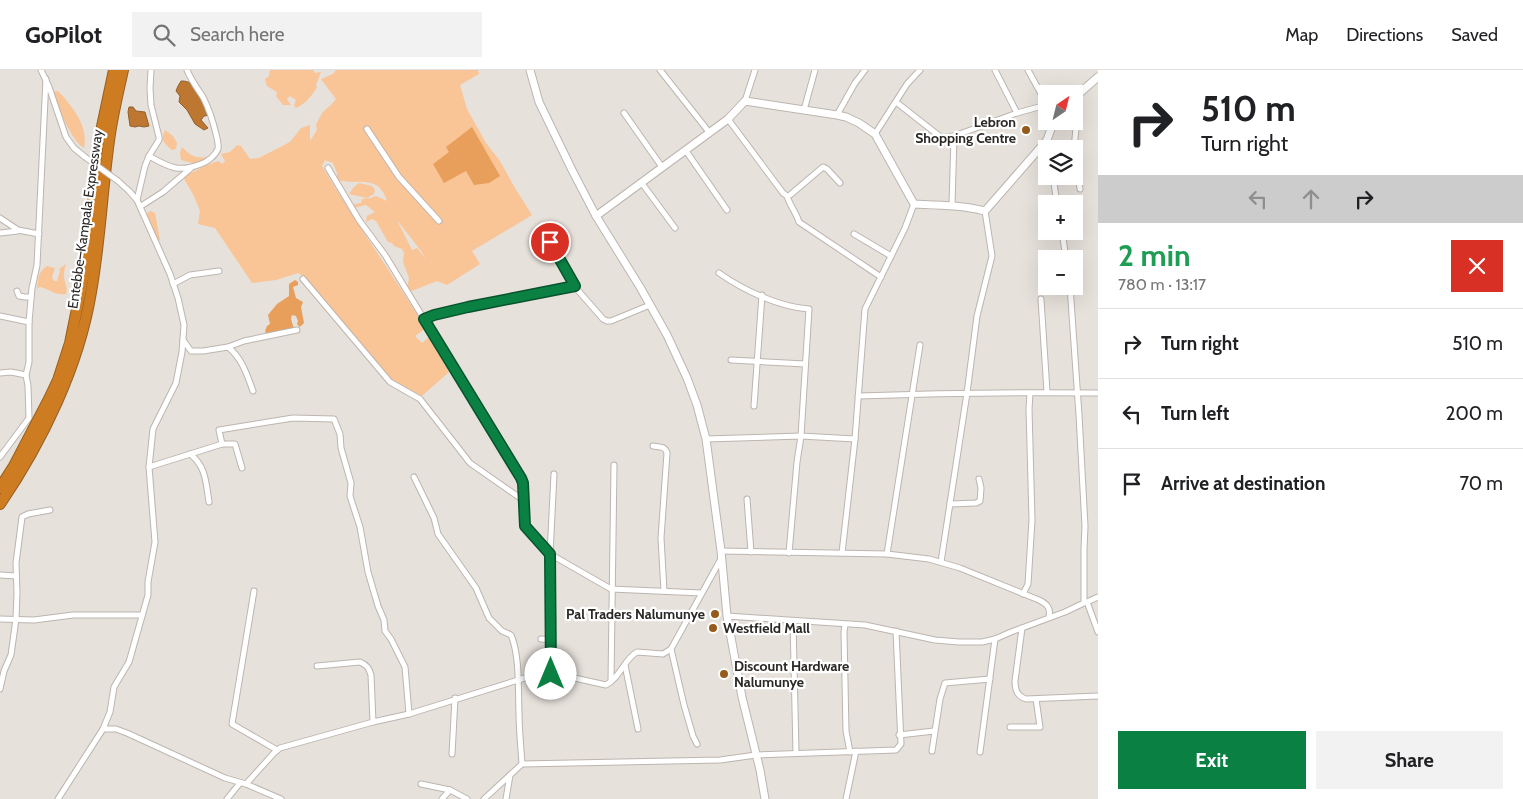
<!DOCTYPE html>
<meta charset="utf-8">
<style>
body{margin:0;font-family:Cabin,sans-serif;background:#f2f2f2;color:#202124;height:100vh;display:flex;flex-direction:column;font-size:19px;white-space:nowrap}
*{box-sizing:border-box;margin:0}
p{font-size:16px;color:#757577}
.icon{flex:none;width:28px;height:28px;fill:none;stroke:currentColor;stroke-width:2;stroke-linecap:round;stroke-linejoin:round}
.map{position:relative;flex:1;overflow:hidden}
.side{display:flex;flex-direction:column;background:#fff;width:425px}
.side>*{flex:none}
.guide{background:#fff;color:#202124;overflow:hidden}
.needle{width:32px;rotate:35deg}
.controls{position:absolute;left:1038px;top:15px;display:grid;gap:10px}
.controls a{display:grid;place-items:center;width:45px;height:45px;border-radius:0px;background:#fff;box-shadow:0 5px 20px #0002;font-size:25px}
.pin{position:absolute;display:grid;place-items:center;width:42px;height:42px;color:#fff;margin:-21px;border:2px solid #fff;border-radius:50%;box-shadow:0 1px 5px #0007}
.me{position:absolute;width:55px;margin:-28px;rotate:0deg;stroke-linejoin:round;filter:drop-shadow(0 0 4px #0008)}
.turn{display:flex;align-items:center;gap:18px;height:105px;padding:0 20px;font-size:22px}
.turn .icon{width:65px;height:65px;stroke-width:2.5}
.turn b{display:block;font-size:35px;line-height:42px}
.lanes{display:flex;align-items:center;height:48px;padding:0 20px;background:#0003;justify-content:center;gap:25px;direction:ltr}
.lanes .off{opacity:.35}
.round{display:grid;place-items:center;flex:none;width:52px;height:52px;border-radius:0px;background:#f2f2f2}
.headline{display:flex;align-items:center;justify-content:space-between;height:85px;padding:0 20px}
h1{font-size:30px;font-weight:800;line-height:38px;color:#1e9e55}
.primary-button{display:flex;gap:10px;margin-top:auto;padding:10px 20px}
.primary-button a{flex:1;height:58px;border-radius:0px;background:#0b8043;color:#fff;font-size:20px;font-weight:800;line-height:58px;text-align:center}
.primary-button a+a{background:#f2f2f2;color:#202124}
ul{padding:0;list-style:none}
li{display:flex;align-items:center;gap:15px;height:70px;padding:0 20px;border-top:1px solid #e0e0e0}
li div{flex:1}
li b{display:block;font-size:19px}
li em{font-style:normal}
header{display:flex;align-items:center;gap:30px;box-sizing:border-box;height:70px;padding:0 25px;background:#fff;border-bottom:1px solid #e0e0e0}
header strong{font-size:24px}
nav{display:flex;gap:28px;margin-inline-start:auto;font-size:18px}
.search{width:350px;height:45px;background:#f2f2f2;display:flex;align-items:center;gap:12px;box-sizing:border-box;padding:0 18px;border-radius:0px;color:#757577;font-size:19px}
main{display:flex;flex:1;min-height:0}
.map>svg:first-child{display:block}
.green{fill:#f9c496;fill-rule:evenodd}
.forest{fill:#e89f5b}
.water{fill:#bd7730;stroke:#91602d}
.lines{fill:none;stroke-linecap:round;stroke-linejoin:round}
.minor-casing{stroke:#bcb5b0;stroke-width:7}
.tertiary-casing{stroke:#bcb5b0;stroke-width:9}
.motorway-casing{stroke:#955f24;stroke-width:12}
.minor{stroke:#fff;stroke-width:5}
.tertiary{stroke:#fff;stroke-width:7}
.motorway{stroke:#ce7c22;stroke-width:10}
.minor-bridge-casing{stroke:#bcb5b0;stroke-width:7;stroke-linecap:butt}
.minor-bridge{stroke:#fff;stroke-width:5}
.route-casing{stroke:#07532c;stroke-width:12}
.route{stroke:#0b8043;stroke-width:9}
.poi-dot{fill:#965a1b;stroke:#fff;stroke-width:2}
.labels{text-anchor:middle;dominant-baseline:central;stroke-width:4.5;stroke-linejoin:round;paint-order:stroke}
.poi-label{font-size:14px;font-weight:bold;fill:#2b2927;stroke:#fff;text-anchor:end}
.street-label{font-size:14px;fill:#2b2927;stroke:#fff}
</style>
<header>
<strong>GoPilot</strong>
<div class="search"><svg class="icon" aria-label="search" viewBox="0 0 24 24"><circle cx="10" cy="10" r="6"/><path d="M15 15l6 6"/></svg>Search here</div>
<nav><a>Map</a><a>Directions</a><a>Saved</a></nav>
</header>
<main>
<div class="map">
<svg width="1098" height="729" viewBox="0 0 1098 729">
<rect width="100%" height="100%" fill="#e7e1db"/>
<!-- green -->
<g class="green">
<path d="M270 0H313L315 3 321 2 316 15 317 17C313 25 304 35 296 38L294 35 296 30 290 26 287 29 291 35H283L276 26 277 22 267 16 265 9 269 6Z"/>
<path d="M336 0H478L479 4 460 15 467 39 486 73 500 91 515 118 532 145 472 181 480 194 447 215 437 211 409 222 407 219 409 208 403 192 404 183 402 179 394 176 392 173 388 172 376 151 372 149 366 152 367 146 375 142 366 135 354 138 353 136 355 134 361 133 362 129 371 128 376 126 387 131C379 105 360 114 340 111L337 109V103L333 93 325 90 322 96C355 151 392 204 426 258L415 266 422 273 429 267 449 302 422 326 392 310 300 204 298 203 276 210 252 213 215 158 198 154 200 141 194 126 183 107 209 94 219 91 222 94 225 91 221 84 230 82 237 75 241 76 250 89 259 88 290 72 301 58 310 55V71L317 60 316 55C318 51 320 46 323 42 328 37 332 35 336 29L321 9 333 4ZM397 150 421 181 426 189 417 178 412 180Z"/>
<path d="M58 21C72 36 89 56 84 78 70 69 60 39 53 25V22Z"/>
<path d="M165 60 173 66 177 73 176 79 172 80C164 74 160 69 165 60Z"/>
<path d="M182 77C190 85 195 89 207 87L202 92 196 94 181 90 180 83Z"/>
<polygon points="359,113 372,116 375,120 374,124 367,128 349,124 354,117"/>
<polygon points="150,141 155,143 160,170 158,172 146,145"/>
<path d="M66 194C64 200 63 206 65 212 66 217 68 218 66 224 55 226 50 219 40 217L37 219C38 209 38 202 47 196L55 198 52 207 54 211H57L60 201 59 199Z"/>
</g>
<!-- forest -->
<g class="forest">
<polygon points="472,57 500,106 489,113 474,115 466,101 444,113 433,94 449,82 446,77"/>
<polygon points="295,210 298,212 298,215 293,217 296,228 303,232 301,237 304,253 300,257 297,254 298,251 296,246 292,245 291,249 294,259 267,265 265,261 267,256 270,254 268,245 277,234 289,226 289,214"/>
</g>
<!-- water -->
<g class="water">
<path d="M181 11C198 10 204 32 210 45L204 46 201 50 208 58 204 60 195 54 187 40 179 32 180 26 176 21 178 16Z"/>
<polygon points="129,37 133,37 136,41 145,42 149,56 144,57 139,56 135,57 130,56 128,42"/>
</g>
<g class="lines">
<!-- minor casing -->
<g class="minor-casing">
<g id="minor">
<polyline points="41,0 49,17 66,67 74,78 85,87"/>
<path d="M151 0 150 18 151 35 159 67V70L149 86C169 97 178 103 201 94 207 92 215 86 218 79 219 74 217 68 216 64 213 51 209 39 203 27 197 18 191 10 187 0"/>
<polyline points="660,0 709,62"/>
<polyline points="995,0 1017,43"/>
<polyline points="1028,0 1046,33"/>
<polyline points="1076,26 1078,37 1074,79 1080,119"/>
<polyline points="745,31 755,0"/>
<polyline points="896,32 942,68 954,66 1017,43 1046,35"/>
<polyline points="804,40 815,0"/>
<polyline points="624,43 662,97"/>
<polyline points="837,45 855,13 865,0"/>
<path d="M728 49 783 123 787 126C790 136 796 142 799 152L881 207"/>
<polyline points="367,59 399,107 439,151"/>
<polyline points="875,64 907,14 920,0"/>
<polyline points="686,81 727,140"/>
<polyline points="328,98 359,150 385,185 424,249"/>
<polyline points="1053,106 1057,134"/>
<polyline points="641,112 675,158"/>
<polyline points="787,126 790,125 823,97 827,99 840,113"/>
<polyline points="137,130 145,96 149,86"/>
<polyline points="952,135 954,66"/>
<polyline points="141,136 163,122 191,98"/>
<polyline points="0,148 18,160 39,164"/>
<polyline points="1062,161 1066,189"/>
<polyline points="0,163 18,161"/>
<polyline points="854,164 891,186"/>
<polyline points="549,173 575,217 603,249 607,251 611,251 650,235"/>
<path d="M719 203C743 220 779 237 809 239L801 366 797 392 789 483"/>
<polyline points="303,209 390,312 420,329 470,393 523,430"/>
<polyline points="173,214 190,205 219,201"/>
<polyline points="17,221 19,226 25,227 31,227"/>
<polyline points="1041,229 1047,322"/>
<polyline points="0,246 29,252"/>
<path d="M183 270 191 281H203L228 277C242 288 247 305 253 321"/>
<polyline points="228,277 244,271 297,260"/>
<polyline points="731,290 805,294"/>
<polyline points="0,303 11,302 26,305"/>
<path d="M858 326C938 323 1018 322 1098 323"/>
<polyline points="754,336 762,225"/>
<polyline points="706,369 801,366 855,369 865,239 905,158 914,134"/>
<polyline points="222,374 235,374 242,398"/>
<path d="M653 376C660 377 665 376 667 383L661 468 664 521"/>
<path d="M190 384C206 396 206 413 209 432"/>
<polyline points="0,387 29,348 28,316 26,305 29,292 29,252 32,218 37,195 46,9"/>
<polyline points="149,397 222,374 219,360 293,348 334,349 340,364 341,378 351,413 350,426 360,457 368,502 378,536 384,550 385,561 391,569 405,597 409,644"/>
<polyline points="554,404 550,484 611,519 701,523"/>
<path d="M414 407 434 448 438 464 476 518 489 548 502 561 511 565C520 586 518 620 519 643 519 660 521 677 522 694"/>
<polyline points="747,429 751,482"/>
<polyline points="950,434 976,433 980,431 981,418 979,409"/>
<path d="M721 481 887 484 929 489 960 498 1039 530C1047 534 1051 538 1049 547"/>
<polyline points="842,483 855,369"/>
<polyline points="887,484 920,275"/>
<polyline points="941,492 967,323 977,246 992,186 985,141"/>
<polyline points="0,505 16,506"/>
<polyline points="254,521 232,654 277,680"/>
<polyline points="1023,524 1028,514 1032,450 1029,339 1030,323"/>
<polyline points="1098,527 1087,532 1098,562"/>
<polyline points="727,546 865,555 935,570 959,572 982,572 995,569 1011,562 1065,542 1084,533 1084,480 1085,456 1079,345 1070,216"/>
<polyline points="0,549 34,550 73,545 142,545"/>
<polyline points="793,551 796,683"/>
<polyline points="845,555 844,562 846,661 850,682"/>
<path d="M1022 558 1015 611C1015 620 1017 626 1026 629L1098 626"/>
<polyline points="541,569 551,570"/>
<polyline points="671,579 684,635 693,666 697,674"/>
<polyline points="625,595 638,659"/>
<path d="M317 596 360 592C367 595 369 598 371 605L373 652"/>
<polyline points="551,604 550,484 525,456 523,413 521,408 424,249 434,245 468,237 575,217"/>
<polyline points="611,611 614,395"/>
<polyline points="0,619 4,601 11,585 16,549 17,523 16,493 22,447 28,444 50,440"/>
<polyline points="1010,657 1040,657 1036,629"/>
<polyline points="103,659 116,659 127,663 225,708 246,714 281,729"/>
<polyline points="899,665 934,661"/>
<polyline points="932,681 940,629 945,613 990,609"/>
<polyline points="980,682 995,569"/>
<polyline points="452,684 455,628"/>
<path d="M246 714 274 683 280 678 373 652 409 644 531 606 544 604 561 605 606 615C621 607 624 589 637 582L663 584 671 579 722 487"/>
<polyline points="421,714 450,720 467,729"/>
<polyline points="58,729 103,659 110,642 114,617 129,592 148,525 148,512 155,472 149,397 153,359 176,313 182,282 184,255 178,228 170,204 137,130 129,121 118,111"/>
<polyline points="227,729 240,713"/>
<polyline points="442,729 450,720"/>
<polyline points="484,729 522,694 720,690 756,685 896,680 901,674 896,561"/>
<polyline points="506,729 510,705"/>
<polyline points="846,729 856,681"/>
</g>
</g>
<!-- tertiary casing -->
<g class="tertiary-casing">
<g id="tertiary">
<polyline points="530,0 539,32 572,100 596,146 640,217 667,265 687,308 697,335 706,369 721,481 727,546 742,627 760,700 765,729"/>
<polyline points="1074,28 1098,7"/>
<path d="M596 146 728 49 745 31 837 45 846 47 859 53 875 64 914 134C938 135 961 135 985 141L1047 70 1054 51"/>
</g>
</g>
<!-- motorway casing -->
<g class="motorway-casing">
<g id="motorway">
<polyline points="0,418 14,396 49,329 58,310 70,273 89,180 97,80 114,0"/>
<path d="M0 434C42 372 79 296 91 222 100 172 102 121 109 71 112 47 118 23 123 0"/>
</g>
</g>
<!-- minor -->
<use href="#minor" class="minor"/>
<!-- tertiary -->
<use href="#tertiary" class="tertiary"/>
<!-- motorway -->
<use href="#motorway" class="motorway"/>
<!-- minor-bridge casing -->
<g class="minor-bridge-casing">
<polyline id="minor-bridge" points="85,87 118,111"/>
</g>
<!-- minor-bridge -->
<use href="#minor-bridge" class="minor-bridge"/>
</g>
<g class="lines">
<!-- route casing -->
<g class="route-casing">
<polyline id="route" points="550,172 575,216 468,237 434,245 424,249 521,408 523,413 525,456 550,484 551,604"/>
</g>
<!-- route -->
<use href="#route" class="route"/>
</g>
<!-- markers -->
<g class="poi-dot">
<circle cx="1026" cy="60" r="5"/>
<circle cx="715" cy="544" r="5"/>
<circle cx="713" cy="558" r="5"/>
<circle cx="724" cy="604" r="5"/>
</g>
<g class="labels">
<!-- poi labels -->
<g class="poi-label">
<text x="1016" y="52">Lebron<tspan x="1016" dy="16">Shopping Centre</tspan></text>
<text x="705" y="544">Pal Traders Nalumunye</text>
<text x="723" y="558" text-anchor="start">Westfield Mall</text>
<text x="734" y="596" text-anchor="start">Discount Hardware<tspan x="734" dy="16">Nalumunye</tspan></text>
</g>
<!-- street labels -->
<g class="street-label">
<text transform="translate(85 149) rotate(-82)">Entebbe–Kampala Expressway</text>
</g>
</g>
</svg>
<div class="controls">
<a><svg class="needle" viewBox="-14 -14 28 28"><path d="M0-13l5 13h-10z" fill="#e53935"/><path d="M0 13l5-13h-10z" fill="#757577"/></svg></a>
<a><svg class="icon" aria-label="layers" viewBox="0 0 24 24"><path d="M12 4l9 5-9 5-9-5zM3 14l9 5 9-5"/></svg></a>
<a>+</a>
<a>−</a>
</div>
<div class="pin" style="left:550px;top:172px;background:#d93025"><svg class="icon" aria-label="arrive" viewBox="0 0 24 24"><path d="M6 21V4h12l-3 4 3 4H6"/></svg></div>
<svg class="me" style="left:551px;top:604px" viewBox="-20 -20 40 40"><circle r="19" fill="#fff"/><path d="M0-13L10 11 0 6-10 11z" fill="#0b8043"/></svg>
</div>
<section class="side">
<div class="guide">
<div class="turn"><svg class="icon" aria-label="right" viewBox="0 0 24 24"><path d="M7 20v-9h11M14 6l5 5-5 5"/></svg><div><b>510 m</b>Turn right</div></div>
<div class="lanes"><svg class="icon off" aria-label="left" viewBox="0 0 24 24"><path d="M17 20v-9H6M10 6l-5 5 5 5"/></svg><svg class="icon off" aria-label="ahead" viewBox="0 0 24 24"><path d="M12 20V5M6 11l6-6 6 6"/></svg><svg class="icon" aria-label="right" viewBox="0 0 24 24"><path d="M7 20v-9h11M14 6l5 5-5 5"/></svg></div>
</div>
<div class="headline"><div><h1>2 min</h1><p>780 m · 13:17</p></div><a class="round" style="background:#d93025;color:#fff"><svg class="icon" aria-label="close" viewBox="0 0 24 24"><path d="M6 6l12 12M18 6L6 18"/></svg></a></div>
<ul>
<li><svg class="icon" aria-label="right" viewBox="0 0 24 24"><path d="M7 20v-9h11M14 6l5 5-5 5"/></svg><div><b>Turn right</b></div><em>510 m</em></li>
<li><svg class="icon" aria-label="left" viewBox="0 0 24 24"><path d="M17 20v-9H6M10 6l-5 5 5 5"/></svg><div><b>Turn left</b></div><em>200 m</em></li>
<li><svg class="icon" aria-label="arrive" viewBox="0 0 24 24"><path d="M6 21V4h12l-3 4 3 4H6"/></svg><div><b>Arrive at destination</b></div><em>70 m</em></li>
</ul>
<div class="primary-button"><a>Exit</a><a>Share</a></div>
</section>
</main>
